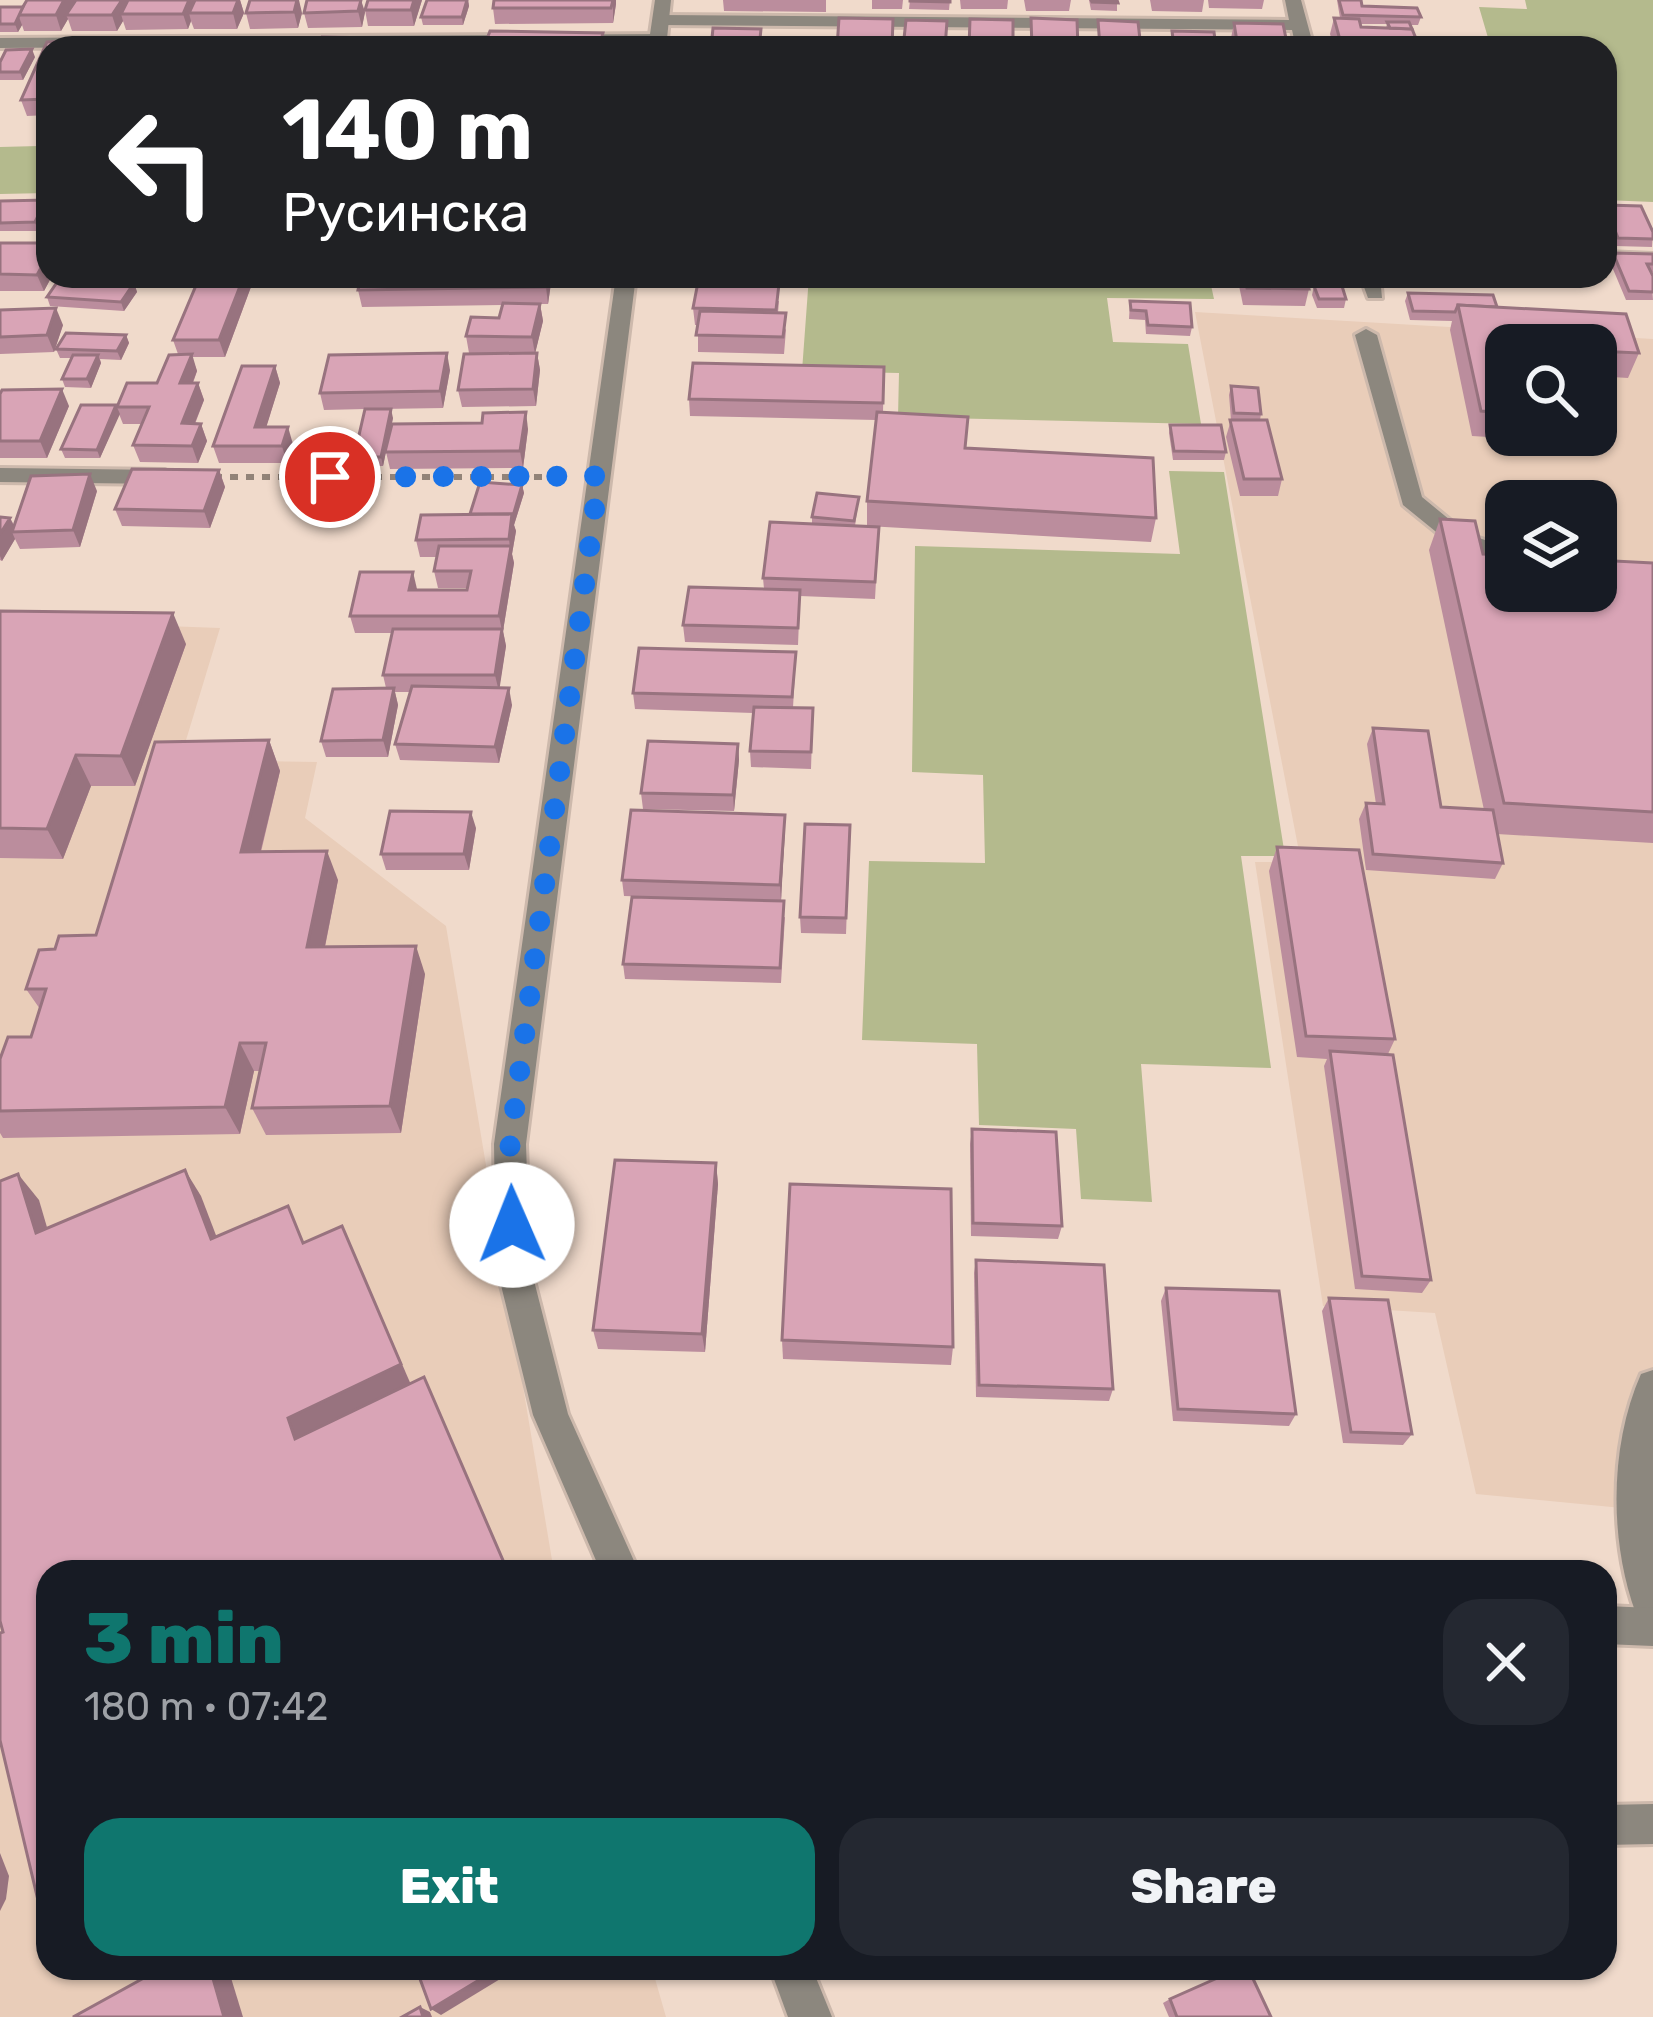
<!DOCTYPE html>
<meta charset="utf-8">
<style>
body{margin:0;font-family:Rubik,sans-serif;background:#242831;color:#f1f3f6;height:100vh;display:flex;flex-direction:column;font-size:45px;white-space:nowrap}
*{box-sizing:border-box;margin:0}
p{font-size:39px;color:#9ea1a6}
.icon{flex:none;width:66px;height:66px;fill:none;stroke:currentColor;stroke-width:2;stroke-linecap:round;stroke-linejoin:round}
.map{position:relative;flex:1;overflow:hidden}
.drawer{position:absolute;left:36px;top:1560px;width:1581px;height:420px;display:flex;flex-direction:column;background:#171b24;border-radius:36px;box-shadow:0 3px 9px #0004}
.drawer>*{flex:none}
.top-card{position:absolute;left:36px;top:36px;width:1581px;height:252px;border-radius:36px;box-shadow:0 3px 9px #0004;background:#202124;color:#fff;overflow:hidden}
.controls{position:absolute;left:1485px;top:324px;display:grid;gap:24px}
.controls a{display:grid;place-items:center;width:132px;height:132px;border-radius:24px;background:#171b24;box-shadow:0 3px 9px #0004;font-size:60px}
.pin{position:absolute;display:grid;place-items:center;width:102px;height:102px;color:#fff;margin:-51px;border:6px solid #fff;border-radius:50%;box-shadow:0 3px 12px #0007}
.me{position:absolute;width:132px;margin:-66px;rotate:359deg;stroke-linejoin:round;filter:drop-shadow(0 0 9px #0008)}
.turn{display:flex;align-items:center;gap:42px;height:252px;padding:0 48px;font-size:54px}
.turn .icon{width:156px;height:156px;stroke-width:2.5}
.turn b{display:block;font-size:84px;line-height:102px}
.round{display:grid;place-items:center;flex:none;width:126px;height:126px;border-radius:36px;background:#242831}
.headline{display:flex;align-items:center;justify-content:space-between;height:204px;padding:0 48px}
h1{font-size:72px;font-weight:800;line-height:90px;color:#0f766e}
.cta{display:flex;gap:24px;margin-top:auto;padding:24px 48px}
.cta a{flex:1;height:138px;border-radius:36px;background:#0f766e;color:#fff;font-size:48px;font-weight:800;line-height:138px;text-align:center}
.cta a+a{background:#242831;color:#f1f3f6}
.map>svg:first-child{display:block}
.built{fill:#e9cdb9;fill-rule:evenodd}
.green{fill:#b4ba8d}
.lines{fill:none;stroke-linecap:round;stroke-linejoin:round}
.service-casing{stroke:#cdb9ac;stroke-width:6}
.minor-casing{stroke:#cdb9ac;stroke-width:6}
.tertiary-casing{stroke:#cdb9ac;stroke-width:6}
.path{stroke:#928378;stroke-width:6;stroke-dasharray:8 8;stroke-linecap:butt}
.service{fill:#8c877e;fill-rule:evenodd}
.minor{fill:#8c877e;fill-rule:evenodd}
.tertiary{fill:#8c877e;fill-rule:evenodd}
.wall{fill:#bb8d9d;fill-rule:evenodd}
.shaded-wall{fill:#98737f}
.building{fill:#d9a4b6;stroke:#98737f;stroke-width:3}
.route{stroke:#1a73e8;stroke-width:21;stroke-dasharray:0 37.8}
</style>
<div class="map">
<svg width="1653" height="2017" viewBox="0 0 1653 2017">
<rect width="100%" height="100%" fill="#f0dacb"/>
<!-- built -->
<g class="built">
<path d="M1195 312 1653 339V1511L1476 1494 1435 1313 1323 1306 1255 862H1301ZM1506 345H1596V435H1506ZM1506 501H1596V591H1506Z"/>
<polygon points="0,620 220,628 180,760 317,762 305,818 446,926 554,1572 48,1572 48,1968 652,1968 666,2017 0,2017"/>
</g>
<!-- green -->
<g class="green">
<polygon points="1525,0 1653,0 1653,202 1605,200 1605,48 1491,48 1479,7 1527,9"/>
<polygon points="48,126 48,193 0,194 0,147 39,146"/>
<polygon points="809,276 1209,276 1214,299 1107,298 1113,342 1188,344 1201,424 898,417 899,373 802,371"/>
<polygon points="1169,471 1224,472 1285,856 1241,856 1271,1068 1141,1064 1152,1202 1081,1199 1076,1129 979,1125 977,1044 862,1040 869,861 985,863 983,775 912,772 915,546 1180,554"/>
</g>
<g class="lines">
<!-- service casing -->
<g class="service-casing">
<g id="service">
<polygon points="1366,329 1377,335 1422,497 1467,534 1506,547 1506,563 1451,544 1403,505 1355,335"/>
<path d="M1653 1370V1630L1640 1624C1609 1550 1608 1448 1641 1374Z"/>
</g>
</g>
<!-- minor casing -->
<g class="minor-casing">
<g id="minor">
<polygon points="1285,0 1301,0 1314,48 1296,48 1292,30 661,25 653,20 661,15 1289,20"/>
<polygon points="665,34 665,42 659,43 0,48 0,38"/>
<polygon points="1605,252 1653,254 1653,266 1605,264"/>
<polygon points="1360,276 1380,276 1382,298 1368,298"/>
<polygon points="0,468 165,470 177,477 165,484 0,482"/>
<polygon points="1605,1606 1653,1608 1653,1646 1605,1644"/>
<polygon points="1653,1804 1653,1844 1605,1845 1605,1805"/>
</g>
</g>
<!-- tertiary casing -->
<g class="tertiary-casing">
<g id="tertiary">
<polygon points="655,0 671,0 666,48 648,48"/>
<polygon points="616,276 636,276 526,1144 530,1265 568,1414 639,1572 601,1572 533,1415 496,1265 494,1144"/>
<polygon points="770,1968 812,1968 832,2017 788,2017"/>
</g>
</g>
<!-- path -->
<polyline class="path" points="214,477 565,477"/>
<!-- service -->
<use href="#service" class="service"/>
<!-- minor -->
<use href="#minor" class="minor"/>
<!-- tertiary -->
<use href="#tertiary" class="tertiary"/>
</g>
<!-- wall -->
<g class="wall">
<polygon points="27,0 240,0 244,13 237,29 194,29 191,21 188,29 126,30 123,21 117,31 72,31 68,19 61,31 24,31 22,25 18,32 0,32 0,7 23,7"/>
<polygon points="250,0 302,13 298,28 250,29 246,13"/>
<polygon points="307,0 365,12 362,27 308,28 304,13"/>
<polygon points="422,0 414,26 368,26 365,10"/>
<polygon points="468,0 469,6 463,25 423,25 421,17"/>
<polygon points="494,0 616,0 616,4 613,23 495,24 493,8"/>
<polygon points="723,0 826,0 826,12 724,11"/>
<polygon points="872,0 903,0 902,9 872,9"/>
<polygon points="910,0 950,0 949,10 909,9"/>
<polygon points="960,0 1008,0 1007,9 961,9"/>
<polygon points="1024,0 1071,0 1069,11 1026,11"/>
<polygon points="1089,0 1117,0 1117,11 1091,10"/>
<polygon points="1150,0 1204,0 1202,12 1152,11"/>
<polygon points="1208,0 1264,0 1262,9 1209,8"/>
<path d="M1337 0H1361L1362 6 1421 17 1418 25H1411L1417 41 1415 48H1418H1334L1330 34 1334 18H1340ZM1360 24H1387L1386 28 1361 27Z"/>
<polygon points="1234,23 1288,48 1233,48 1231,38"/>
<polygon points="603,33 604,48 485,48 485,44"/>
<polygon points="48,48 48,115 27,116 21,100"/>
<polygon points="35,57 23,80 0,80 0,62"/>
<polygon points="46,200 38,231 0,231 0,201"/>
<polygon points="1605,205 1653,232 1652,247 1615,246 1605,224"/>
<polygon points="0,243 48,276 52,276 44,291 0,291"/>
<polygon points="1613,253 1653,254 1653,272 1651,272 1653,300 1626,300 1610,262"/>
<polygon points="163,276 255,276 225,357 192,357 197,371 193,383 198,383 204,400 195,424 201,424 207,441 198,463 140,462 133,445 142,424 123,424 119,414 100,458 65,458 61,449 116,405 157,383 178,354 173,340 198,279 164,279"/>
<polygon points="552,276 548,304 540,304 543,321 535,353 537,353 540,370 536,406 462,407 458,390 469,353 466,336 499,318 502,305 362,307 358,290"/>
<polygon points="705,276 768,276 767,281 705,279"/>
<polygon points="1237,276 1306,276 1309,289 1305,306 1243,305"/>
<polygon points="1410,276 1480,276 1481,280 1478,288 1413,286"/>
<polygon points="134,283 137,292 124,311 50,306 47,297"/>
<polygon points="1314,286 1346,299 1344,308 1317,308 1312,295"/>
<polygon points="1408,293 1497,307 1639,353 1628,378 1596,376 1596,345 1506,345 1506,435 1541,435 1539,440 1472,436 1450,330 1452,321 1410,320 1405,301"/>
<polygon points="779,301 778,313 786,330 784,354 698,352 698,325 695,325 693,308"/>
<polygon points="1130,301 1192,327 1190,336 1146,334 1145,320 1129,319"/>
<polygon points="0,310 63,325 54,352 0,354"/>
<polygon points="126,335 129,343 121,360 100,359 101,363 91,388 65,387 62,379 71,358 60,358 56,349"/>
<polygon points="275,366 280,383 266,427 293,444 287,463 219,463 213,446"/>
<polygon points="884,367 883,412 965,448 1156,518 1151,542 867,526 867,501 876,420 690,416 689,399"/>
<polygon points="450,370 443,408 382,409 393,418 390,431 528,429 523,468 390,469 386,452 383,466 357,466 354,457 365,409 324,410 320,393"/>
<polygon points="1231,386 1261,414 1260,420 1282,479 1278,496 1240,496 1226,437 1231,420 1229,395"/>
<polygon points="0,394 69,406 47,458 0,458"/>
<polygon points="1170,425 1226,452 1224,460 1173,460 1169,433"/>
<polygon points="219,470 225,487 210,528 122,526 115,509"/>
<polygon points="522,485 524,493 514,525 516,531 512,554 514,563 503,631 506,646 499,688 512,705 499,763 400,760 395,744 410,692 395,692 398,705 388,757 326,757 321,741 386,688 383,675 392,633 355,633 350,616 417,589 417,590 467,590 468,588 438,588 434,571 437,557 420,557 416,540 470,515"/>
<polygon points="97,491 80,547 20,549 15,539 2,561 0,560 0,517 10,518 14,525"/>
<polygon points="859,497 855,526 879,527 875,599 800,596 798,645 685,642 683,625 764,589 763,578 812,524 812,517"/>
<polygon points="1440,519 1483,554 1653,563 1653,843 1497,834 1503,863 1495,879 1366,870 1359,819 1366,803 1376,804 1367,744 1373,728 1441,807 1484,810 1429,550"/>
<polygon points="0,611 186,644 135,786 91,786 63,859 0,858"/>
<polygon points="796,652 793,708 813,708 811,769 751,767 750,751 753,713 635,709 633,693"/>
<polygon points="269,740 280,771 261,852 338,880 325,947 425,974 401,1133 266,1135 252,1108 260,1071 254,1071 240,1134 3,1138 0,1133 0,1059 31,1037 40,1009 26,989 55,949 96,935"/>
<polygon points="738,744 739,760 734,811 643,809 641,793"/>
<polygon points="785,815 781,901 624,896 622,880"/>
<polygon points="850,825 846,934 801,933 800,917"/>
<polygon points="476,828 469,870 386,870 381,854"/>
<polygon points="1277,847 1395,1039 1388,1054 1431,1280 1422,1293 1355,1289 1324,1066 1327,1059 1297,1057 1269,871"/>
<polygon points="785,917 781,983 625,979 623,964"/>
<polygon points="972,1129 1062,1226 1058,1239 971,1236 970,1144"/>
<polygon points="716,1163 718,1184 705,1352 598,1349 593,1330"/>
<polygon points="976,1260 1113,1389 1109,1401 976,1397 974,1273"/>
<polygon points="1166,1288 1296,1414 1289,1426 1173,1421 1161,1301"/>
<polygon points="1329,1298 1412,1434 1403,1445 1343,1443 1322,1311"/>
<polygon points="782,1340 953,1347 951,1365 783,1359"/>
<polygon points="1170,1999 1271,2017 1169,2017 1163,2003"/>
</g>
<!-- shaded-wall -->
<g class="shaded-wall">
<polygon points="64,0 78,0 66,15 68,19 61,31 56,15"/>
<polygon points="122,0 136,0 121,14 123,21 117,31 112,15"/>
<polygon points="189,0 200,0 189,13 191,21 188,29 183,14"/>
<polygon points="238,0 240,0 244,13 237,29 233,13"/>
<polygon points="297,0 299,0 302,13 298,28 294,12"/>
<polygon points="361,0 365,12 362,27 358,11"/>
<polygon points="414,0 422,0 414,26 411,10"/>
<polygon points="468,0 469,6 463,25 462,17"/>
<polygon points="613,0 616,0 616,4 613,23"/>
<polygon points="19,17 22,25 18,32 15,24"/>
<polygon points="32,49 35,57 23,80 20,72"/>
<polygon points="46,200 48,211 38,231 35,222"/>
<polygon points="48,255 48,276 52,276 44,291 37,275"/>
<polygon points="244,276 255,276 225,357 219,340"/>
<polygon points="547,276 552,276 548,304 546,287"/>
<polygon points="134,283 137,292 124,311 121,302"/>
<polygon points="540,304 543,321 535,354 532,337"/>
<polygon points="56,308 63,325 54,352 47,335"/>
<polygon points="126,335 129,343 121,360 117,351"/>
<polygon points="447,353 450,370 443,408 440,391"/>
<polygon points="537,353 540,370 536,406 533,389"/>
<polygon points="192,354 197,371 186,400 180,383"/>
<polygon points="98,355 101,363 91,388 87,379"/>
<polygon points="275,366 280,383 261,444 255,427"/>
<polygon points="198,383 204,400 188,440 182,423"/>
<polygon points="62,389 69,406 47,458 40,441"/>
<polygon points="116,405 120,414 100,458 97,450"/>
<polygon points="391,409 393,418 383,466 381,457"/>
<polygon points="526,412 528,429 523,468 520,451"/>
<polygon points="201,424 207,441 198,463 192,446"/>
<polygon points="288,427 293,444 287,463 282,446"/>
<polygon points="219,470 225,487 210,528 204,511"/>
<polygon points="90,474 97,491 80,547 73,530"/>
<polygon points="522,485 524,493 514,525 516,531 512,554 514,563 503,631 506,646 499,692 495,675 502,631 499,616 510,548 509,539 512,514"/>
<polygon points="10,518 17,532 12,532 15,539 2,561 0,556 0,534"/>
<polygon points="413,572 417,589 413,607 409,590"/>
<polygon points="173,613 186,644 135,786 121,756"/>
<polygon points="394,688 398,705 388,757 383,740"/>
<polygon points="509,688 512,705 499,763 495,747"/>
<polygon points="269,740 280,771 253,882 241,852"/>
<polygon points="738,744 739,760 734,811 733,795"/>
<polygon points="76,755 91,786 63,859 47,829"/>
<polygon points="471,812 476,828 469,870 464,854"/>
<polygon points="785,815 785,831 781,901 780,885"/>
<polygon points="327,851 338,880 319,976 307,947"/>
<polygon points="416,946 425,974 401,1133 390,1106"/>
<polygon points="240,1043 254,1071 240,1134 225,1107"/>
<polygon points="716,1163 718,1184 705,1352 702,1334"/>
<polygon points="185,1170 201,1196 227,1264 211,1239"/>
<polygon points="18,1174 39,1200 56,1258 36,1233"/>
<polygon points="342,1226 412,1387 295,1439 288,1418"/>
<polygon points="0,1853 9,1876 6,1899 0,1911"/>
<polygon points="210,1968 228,1968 243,2017 224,2017"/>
<polygon points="499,1968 518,1968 441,2015 431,2009"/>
<polygon points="420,2007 430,2012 432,2017 423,2017"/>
</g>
<!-- building -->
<g class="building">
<polygon points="27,0 64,0 56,15 18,15"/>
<polygon points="76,0 122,0 112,15 66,15"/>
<polygon points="128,0 189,0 183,14 121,14"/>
<polygon points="195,0 238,0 233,13 189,13"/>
<polygon points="250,0 297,0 294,12 246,13"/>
<polygon points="307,0 361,0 358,11 304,13"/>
<polygon points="368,0 414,0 411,10 365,10"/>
<polygon points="427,0 467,0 462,17 421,17"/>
<polygon points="494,0 613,0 611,8 493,8"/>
<polygon points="910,0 950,0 950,2 910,1"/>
<polygon points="1091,0 1117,0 1118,3 1092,2"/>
<polygon points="1339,0 1361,0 1362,6 1417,8 1421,17 1343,15"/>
<polygon points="0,7 23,7 15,24 0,24"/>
<polygon points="839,18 893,19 892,48 837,48"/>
<polygon points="1031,18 1077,20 1078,48 1032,48"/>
<polygon points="1334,18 1359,19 1361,27 1412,29 1417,41 1340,40"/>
<polygon points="970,19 1013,20 1013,48 969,48"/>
<polygon points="906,20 947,21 945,48 903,48"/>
<polygon points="1098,20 1138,22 1141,48 1100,48"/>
<polygon points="1387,22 1409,22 1412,29 1390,28"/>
<polygon points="1234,23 1283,24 1288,48 1238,48"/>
<polygon points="713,28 761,29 760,39 712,38"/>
<polygon points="490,31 603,33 599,48 576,48 577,43 543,42 541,48 509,48 510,45 485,44"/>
<polygon points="1172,31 1214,32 1216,48 1174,47"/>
<polygon points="322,37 376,38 372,48 317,48"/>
<polygon points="219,38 268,38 264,48 214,48"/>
<polygon points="274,38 314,39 310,48 270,48"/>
<polygon points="708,38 785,39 784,48 706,48"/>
<polygon points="76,41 73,48 48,48 48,99 21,100 47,42"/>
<polygon points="427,44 461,44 460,48 426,48"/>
<polygon points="32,49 20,72 0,72 0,62 6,50"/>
<polygon points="46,200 35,222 0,223 0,201"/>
<polygon points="1605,205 1641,206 1653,232 1653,239 1618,238"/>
<polygon points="0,243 48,243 48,255 37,275 0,274"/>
<polygon points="1613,253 1653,254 1653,264 1647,264 1653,276 1653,292 1629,291"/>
<polygon points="200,276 244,276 219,340 173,340"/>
<polygon points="361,276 547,276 546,287 358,290"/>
<polygon points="1244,276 1306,276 1309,289 1247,288"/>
<polygon points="1415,276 1480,276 1481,280 1416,278"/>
<polygon points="60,278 134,283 121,302 47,297"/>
<polygon points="698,282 779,284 776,310 693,308"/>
<polygon points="1314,286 1342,286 1346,299 1319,299"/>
<polygon points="1408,293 1493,295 1497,307 1458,305 1455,312 1413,311"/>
<polygon points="1130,301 1190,303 1192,327 1148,325 1146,311 1131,310"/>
<polygon points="503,303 540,304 532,337 466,336 471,317 499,318"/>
<polygon points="1458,305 1626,314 1639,353 1596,351 1596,345 1506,345 1506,413 1481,411"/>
<polygon points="56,308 47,335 0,337 0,310"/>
<polygon points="700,311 786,313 783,337 696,335"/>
<polygon points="66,333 126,335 117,351 56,349"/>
<polygon points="447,353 440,391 320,393 329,355"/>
<polygon points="537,353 533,389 458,390 464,354"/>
<polygon points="192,354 180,383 198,383 182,423 201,424 192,446 133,445 149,407 117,407 127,383 157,383 169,355"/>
<polygon points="73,355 98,355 87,379 62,379"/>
<polygon points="693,363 884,367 883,403 689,399"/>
<polygon points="242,366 275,366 255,427 288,427 282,446 213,446"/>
<polygon points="1231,386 1258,388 1261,414 1234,413"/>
<polygon points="62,389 40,441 0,441 0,394 2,390"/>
<polygon points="81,405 116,405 97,450 61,449"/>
<polygon points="365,409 391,409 381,457 354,457"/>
<polygon points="526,412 520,451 385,452 392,424 482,423 483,413"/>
<polygon points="877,412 968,417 965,448 1153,458 1156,518 867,501"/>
<polygon points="1230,420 1267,420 1282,479 1244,479"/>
<polygon points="1170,425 1221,425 1226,452 1174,451"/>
<polygon points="132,469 219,470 204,511 115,509"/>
<polygon points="90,474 73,530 12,532 31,476"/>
<polygon points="480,482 522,485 513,516 512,514 470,514"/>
<polygon points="817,493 859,497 854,521 812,517"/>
<polygon points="512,514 509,539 416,540 421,515"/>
<polygon points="0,517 10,518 0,534"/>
<polygon points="1440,519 1475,521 1483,554 1506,555 1506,591 1596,591 1596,560 1653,563 1653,812 1504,803"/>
<polygon points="770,522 879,527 875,582 763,578"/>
<polygon points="439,546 511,546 499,616 350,616 360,572 413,572 409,590 467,590 471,571 434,571"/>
<polygon points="689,587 800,590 798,628 683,625"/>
<polygon points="0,611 173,613 121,756 76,755 47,829 0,828"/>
<polygon points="393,629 502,629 495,675 383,675"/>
<polygon points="639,648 796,652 792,697 633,693"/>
<polygon points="412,686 509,688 495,747 395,744"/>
<polygon points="394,688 383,740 321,741 333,689"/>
<polygon points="754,707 813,708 811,752 750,751"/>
<polygon points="1373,728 1428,731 1441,807 1493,810 1503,863 1373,854 1366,803 1384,804"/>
<polygon points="269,740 241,852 327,851 307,947 416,946 390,1106 252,1108 266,1043 240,1043 225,1107 0,1111 0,1059 8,1037 31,1037 46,989 26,989 39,950 55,949 59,936 96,935 155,742"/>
<polygon points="648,741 738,744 733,795 641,793"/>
<polygon points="631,810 785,815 780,885 622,880"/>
<polygon points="390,811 471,812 464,854 381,854"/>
<polygon points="805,824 850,825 846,918 800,917"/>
<polygon points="1277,847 1359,850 1395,1039 1306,1036"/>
<polygon points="632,897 784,901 780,968 623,964"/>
<polygon points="1330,1051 1393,1055 1431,1280 1362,1276"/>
<polygon points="972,1129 1056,1132 1062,1226 973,1223"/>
<polygon points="615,1160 716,1163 702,1334 593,1330"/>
<polygon points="185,1170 211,1239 288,1206 303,1243 342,1226 401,1364 288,1418 295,1439 424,1377 508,1572 48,1572 48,1890 37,1896 0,1740 0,1633 3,1632 0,1621 0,1181 18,1174 36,1233"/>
<polygon points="790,1184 951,1189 953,1347 782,1340"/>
<polygon points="976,1260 1104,1265 1113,1389 979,1385"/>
<polygon points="1166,1288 1279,1291 1296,1414 1178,1409"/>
<polygon points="1329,1298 1388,1300 1412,1434 1351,1432"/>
<polygon points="162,1968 210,1968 224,2017 73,2017"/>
<polygon points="416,1968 499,1968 431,2009"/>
<polygon points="1240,1968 1248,1968 1271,2017 1177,2017 1170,1999"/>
<polygon points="420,2007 423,2017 402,2017"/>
</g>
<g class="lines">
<!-- route -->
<polyline class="route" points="330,477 599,476 510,1144 512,1225"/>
</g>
</svg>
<div class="controls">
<a><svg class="icon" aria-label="search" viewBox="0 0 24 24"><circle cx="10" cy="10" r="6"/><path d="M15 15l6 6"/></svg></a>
<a><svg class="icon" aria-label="layers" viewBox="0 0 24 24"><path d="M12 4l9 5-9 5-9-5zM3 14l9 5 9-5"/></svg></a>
</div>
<div class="pin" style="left:330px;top:477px;background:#d93025"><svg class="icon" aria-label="arrive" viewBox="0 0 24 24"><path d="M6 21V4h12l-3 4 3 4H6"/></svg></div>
<svg class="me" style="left:512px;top:1225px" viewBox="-20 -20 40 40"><circle r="19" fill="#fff"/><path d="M0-13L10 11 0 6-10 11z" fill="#1a73e8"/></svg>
<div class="top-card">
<div class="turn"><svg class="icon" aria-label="left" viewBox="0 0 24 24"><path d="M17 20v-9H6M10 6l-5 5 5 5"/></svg><div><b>140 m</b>Русинска</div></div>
</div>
<section class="drawer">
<div class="headline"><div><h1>3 min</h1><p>180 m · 07:42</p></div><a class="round"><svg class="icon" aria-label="close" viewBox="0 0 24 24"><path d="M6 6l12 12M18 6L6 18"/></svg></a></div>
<div class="cta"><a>Exit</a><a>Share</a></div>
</section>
</div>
